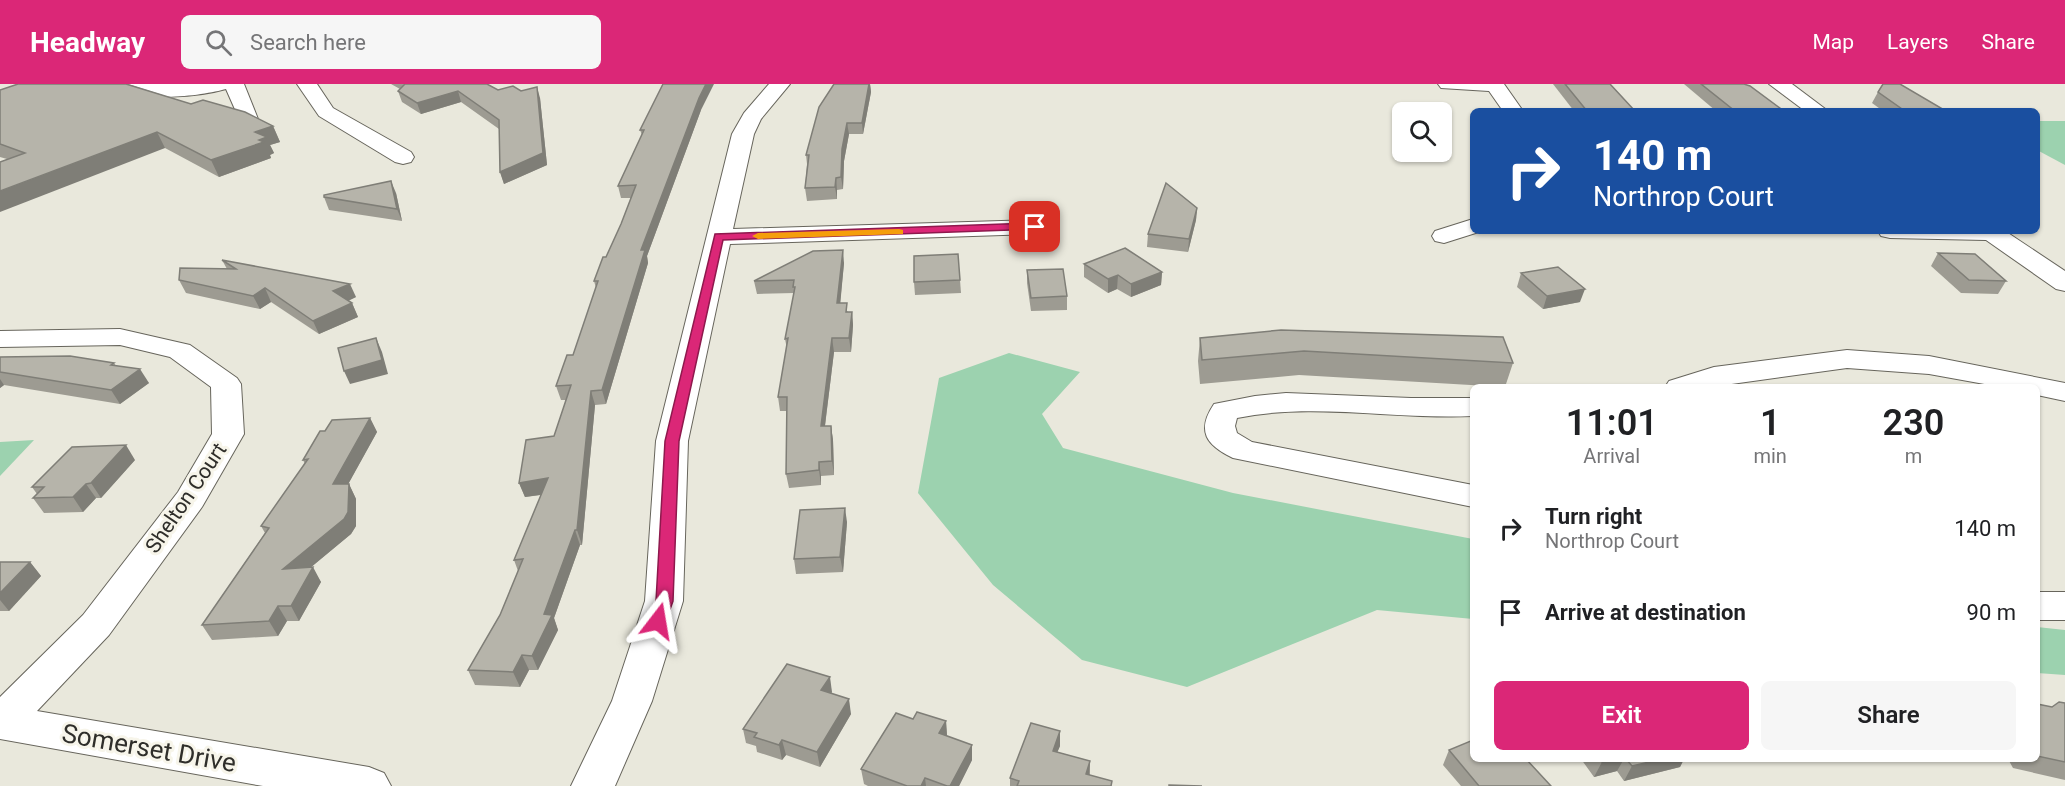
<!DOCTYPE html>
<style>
body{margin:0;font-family:Roboto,sans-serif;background:#f6f6f6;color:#202124;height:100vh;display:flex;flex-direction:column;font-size:22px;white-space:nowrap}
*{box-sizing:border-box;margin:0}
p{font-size:20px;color:#757577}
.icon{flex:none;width:33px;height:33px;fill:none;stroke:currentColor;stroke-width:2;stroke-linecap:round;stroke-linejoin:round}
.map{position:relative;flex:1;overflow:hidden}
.drawer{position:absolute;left:1470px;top:300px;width:570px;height:378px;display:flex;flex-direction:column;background:#fff;border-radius:9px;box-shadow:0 2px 4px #0004}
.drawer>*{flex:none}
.hud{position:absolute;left:1470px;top:24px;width:570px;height:126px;border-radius:9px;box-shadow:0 2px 4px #0004;background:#1a4fa0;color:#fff;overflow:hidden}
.buttons{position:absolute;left:1392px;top:18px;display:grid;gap:12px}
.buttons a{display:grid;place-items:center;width:60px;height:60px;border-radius:9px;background:#fff;box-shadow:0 2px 4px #0004;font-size:30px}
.pin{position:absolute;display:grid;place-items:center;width:51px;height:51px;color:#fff;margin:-26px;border-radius:12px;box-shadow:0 3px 9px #0006}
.me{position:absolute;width:66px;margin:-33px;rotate:14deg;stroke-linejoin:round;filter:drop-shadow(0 0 4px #0008)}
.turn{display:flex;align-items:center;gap:21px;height:126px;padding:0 24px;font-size:27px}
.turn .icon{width:78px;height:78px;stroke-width:2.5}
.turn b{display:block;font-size:42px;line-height:51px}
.eta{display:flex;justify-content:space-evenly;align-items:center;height:102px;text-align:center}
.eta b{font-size:36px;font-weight:600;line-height:42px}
.primary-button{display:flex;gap:12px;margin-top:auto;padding:12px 24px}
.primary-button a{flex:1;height:69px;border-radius:9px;background:#db2777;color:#fff;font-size:24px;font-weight:600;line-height:69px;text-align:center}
.primary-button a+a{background:#f6f6f6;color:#202124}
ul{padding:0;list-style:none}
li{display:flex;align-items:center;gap:18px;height:84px;padding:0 24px}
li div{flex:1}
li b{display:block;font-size:22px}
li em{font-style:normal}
header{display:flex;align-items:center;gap:36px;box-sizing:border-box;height:84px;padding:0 30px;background:#db2777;color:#fff}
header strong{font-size:28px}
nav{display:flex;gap:33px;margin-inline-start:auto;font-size:21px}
.search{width:420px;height:54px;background:#f6f6f6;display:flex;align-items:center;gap:15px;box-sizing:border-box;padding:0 21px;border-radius:9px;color:#757577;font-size:22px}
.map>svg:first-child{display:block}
.green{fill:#9cd2af}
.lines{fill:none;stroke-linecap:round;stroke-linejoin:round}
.minor-casing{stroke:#67655c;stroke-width:2}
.minor{fill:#fff;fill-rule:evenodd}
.wall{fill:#9d9b92}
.shaded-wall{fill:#7f7e77}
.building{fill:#b6b4aa;stroke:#7f7e77;stroke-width:1.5}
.route{fill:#db2777;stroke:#8e194d;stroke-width:1.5}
.slow{fill:#f59e0b}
.labels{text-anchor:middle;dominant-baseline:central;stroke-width:6;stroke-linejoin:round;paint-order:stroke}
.street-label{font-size:21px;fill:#2f2e2a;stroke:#f7f5ea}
.near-street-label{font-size:26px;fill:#2f2e2a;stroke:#f7f5ea}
</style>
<header>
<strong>Headway</strong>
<div class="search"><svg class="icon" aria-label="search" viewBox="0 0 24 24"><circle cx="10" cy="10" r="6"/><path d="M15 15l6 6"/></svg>Search here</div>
<nav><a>Map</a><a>Layers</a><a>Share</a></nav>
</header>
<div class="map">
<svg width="2065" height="702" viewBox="0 0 2065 702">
<rect width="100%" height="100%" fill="#e9e8dc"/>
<!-- green -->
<g class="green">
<polygon points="2037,37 2065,37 2065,81 2037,66"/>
<polygon points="1009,269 1080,288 1042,330 1063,364 1233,409 1473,455 1473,535 1377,526 1187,603 1082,576 993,501 918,409 939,294"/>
<polygon points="34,356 0,392 0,358"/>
<polygon points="2037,543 2065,546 2065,591 2037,589"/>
</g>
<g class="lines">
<!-- minor casing -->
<g class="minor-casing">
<g id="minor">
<path d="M124 0H244L258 35 255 39 248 41 241 39 226 5C205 11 139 21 124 0Z"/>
<polygon points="297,0 317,0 333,24 411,68 414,73 411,78 403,80 395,78 319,32"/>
<polygon points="769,0 790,0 761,35 754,50 733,145 1035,136 1044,138 1047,143 1044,148 1035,150 730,160 688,357 683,517 652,617 615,702 571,702 612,617 645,517 656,357 732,50 744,29"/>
<polygon points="1438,0 1504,0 1523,27 1503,27 1489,7 1441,4"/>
<polygon points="1769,0 1792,0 1828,27 1805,27"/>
<polygon points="1473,135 1473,147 1482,147 1444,159 1435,157 1432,152 1435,147"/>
<polygon points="1878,147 2005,147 2065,187 2065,207 2056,205 1986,156 1890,154 1881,152"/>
<polygon points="120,245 190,261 237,294 241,300 244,350 202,423 109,551 37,627 369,683 384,689 391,702 263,702 0,655 0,613 83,531 178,408 212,350 211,303 170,273 120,261 0,263 0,247"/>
<polygon points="1847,266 1929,272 2065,299 2065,317 2037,311 2037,303 2001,303 1929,290 1847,284 1710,303 1665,303 1669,297 1714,283"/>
<path d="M1286 309 1411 314H1473V332C1395 336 1314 318 1237 334L1235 342 1237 349 1252 358 1473 401V423L1233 374C1206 361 1196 347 1214 320L1255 312Z"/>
<rect x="2037" y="508" width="28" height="28"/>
</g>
</g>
<!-- minor -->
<use href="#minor" class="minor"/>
</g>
<!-- wall -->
<g class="wall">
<polygon points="18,0 128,0 191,20 273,42 280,58 270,61 274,69 270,71 271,74 219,93 165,64 7,75 0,73 0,6"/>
<polygon points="391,0 487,0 498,6 521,7 540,14 547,81 504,100 500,88 499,45 461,18 421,30 402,18 398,7 400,5"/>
<polygon points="834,0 870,0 871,8 863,50 849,50 844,77 843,105 837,106 837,115 807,117 805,104 807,80 806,71"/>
<polygon points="1553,0 1610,0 1635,27 1574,27"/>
<polygon points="1684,0 1744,0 1784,27 1716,27"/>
<polygon points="1878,8 1946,27 1883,27 1872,19"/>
<polygon points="701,26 647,172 648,179 606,320 595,321 582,461 580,461 554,534 558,546 538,586 529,586 520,603 475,601 468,586 500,531 518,487 514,476 541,411 525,413 519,399 554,352 566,316 561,316 556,302 573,271 596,204 594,197 606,173 621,140 631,114 621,114 618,102 642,51 640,46"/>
<polygon points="396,109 402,137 329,126 324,113"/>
<polygon points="1197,124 1196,136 1188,168 1147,163 1148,150"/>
<polygon points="1938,169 2006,197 1998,210 1961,209 1931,182"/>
<polygon points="222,176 356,213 348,217 352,219 358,233 319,250 271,218 260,225 186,209 179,196 227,185"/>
<polygon points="844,179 840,219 848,228 852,228 853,241 851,268 834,268 825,342 831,342 833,356 834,391 821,392 821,401 789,404 786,390 787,327 780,327 778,313 787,265 785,255 794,209 757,210 754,197"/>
<polygon points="1084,180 1162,188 1161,201 1131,213 1117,205 1108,209 1084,193"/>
<polygon points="1027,186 1067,212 1067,226 1031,227 1027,199"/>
<polygon points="1521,189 1580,218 1543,225 1517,203"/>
<polygon points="960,196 961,209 915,211 914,198"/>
<polygon points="1200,254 1513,279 1505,303 1299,291 1200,300 1198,277"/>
<polygon points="0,273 114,279 116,282 149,299 120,320 4,301 0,304"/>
<polygon points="370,334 377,348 348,400 349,400 356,415 356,442 351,450 311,483 321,498 299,537 287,537 278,552 212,556 202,541 265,449 261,442 305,380 303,376"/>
<polygon points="135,376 101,414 96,414 83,428 44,429 33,414 37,410 32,403"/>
<polygon points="847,438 843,488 796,490 794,475"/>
<polygon points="0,478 30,478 41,492 9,527 0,527"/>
<polygon points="832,608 831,610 851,630 820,683 786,671 782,676 757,668 756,662 746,659 743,645"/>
<polygon points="2065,619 2065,696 2013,684 2008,675 2037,675 2037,620 2052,623"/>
<polygon points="913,635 946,637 947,652 972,676 959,702 868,702 864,700 861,685"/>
<polygon points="1060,647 1060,662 1057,668 1090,677 1090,691 1112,702 1010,702 1010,694"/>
<polygon points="1449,666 1551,702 1461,702 1443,681"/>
<polygon points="1581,675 1684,675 1680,683 1624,697 1617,687 1594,693"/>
</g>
<!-- shaded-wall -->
<g class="shaded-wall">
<polygon points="706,0 714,0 701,26 647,172 648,179 606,320 602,306 641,166 699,14"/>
<polygon points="869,0 870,0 871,8 863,50 862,39"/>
<polygon points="537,3 540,14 547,81 504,100 500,88"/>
<polygon points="458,7 461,18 421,30 417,19"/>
<polygon points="847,39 849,50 844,77 843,105 841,93 842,65"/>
<polygon points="273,42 280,58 270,61 274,69 270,71 271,74 219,93 211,76 255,48"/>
<polygon points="157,48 165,64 0,128 0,107"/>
<polygon points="836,94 837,106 837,115 835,103"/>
<polygon points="391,97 396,109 402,137 397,125"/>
<polygon points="1197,124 1196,136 1188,168 1189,155"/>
<polygon points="843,166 844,179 839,233 837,219"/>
<polygon points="1162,188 1161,201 1131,213 1131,200"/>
<polygon points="1118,191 1117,205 1108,209 1108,195"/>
<polygon points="350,200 356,213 339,221 333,207"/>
<polygon points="265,204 271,218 260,225 253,212"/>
<polygon points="1585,205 1580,218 1543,225 1547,212"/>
<polygon points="352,219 358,233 319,250 313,237"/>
<polygon points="852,228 853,241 851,268 849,254"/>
<polygon points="376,254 382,268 388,290 350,300 344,287"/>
<polygon points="832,254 834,268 823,357 821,342"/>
<polygon points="140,285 149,299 120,320 111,306"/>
<polygon points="0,295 4,301 0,304"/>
<polygon points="591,307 595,321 582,461 577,446"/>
<polygon points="370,334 377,348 340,415 333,400"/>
<polygon points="831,342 833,356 834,391 832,377"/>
<polygon points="126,361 135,376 101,414 91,399"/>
<polygon points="819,378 821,392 821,401 819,386"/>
<polygon points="548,394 553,409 525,413 519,399"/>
<polygon points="86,400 96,414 83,428 73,413"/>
<polygon points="349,400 356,415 356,442 351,450 292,499 283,485"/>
<polygon points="845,424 847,438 843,488 840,473"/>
<polygon points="575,446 580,461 554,534 558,546 538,586 532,572 544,530"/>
<polygon points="30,478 41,492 9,527 0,516 0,509"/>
<polygon points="313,483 321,498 299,537 291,522"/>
<polygon points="278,522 287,537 278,552 269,537"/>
<polygon points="522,571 529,586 520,603 513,588"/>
<polygon points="830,593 832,608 824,621 821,606"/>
<polygon points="849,615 851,630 820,683 817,668"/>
<polygon points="946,637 947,652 939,649"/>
<polygon points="1060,647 1060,662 1052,681 1053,667"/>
<polygon points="782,656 786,671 782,676 779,661"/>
<polygon points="972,661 972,676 959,702 950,702"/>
<polygon points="1616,675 1624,675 1617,687 1594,693 1602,678"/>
<polygon points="1662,675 1684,675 1680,683 1624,697 1632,682"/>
<polygon points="1090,677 1089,692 1086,690"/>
<polygon points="925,694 926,702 921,702"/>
</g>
<!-- building -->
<g class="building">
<polygon points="18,0 126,0 191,20 203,16 245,28 273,42 255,48 267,53 259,56 264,58 211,76 157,48 0,107 0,78 25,69 0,60 0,6"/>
<polygon points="405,0 487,0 498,6 513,2 521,7 537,3 543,69 500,88 499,36 458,7 417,19 398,7"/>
<polygon points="663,0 706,0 699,14 641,166 645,166 602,306 591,307 577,446 575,446 544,530 552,531 532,572 522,571 513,588 468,586 500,531 523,475 514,476 548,394 519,399 526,356 554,352 571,301 556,302 567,271 573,271 598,197 594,197 603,173 606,173 621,140 636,101 618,102 644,46 640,46"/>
<polygon points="834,0 869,0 862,39 847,39 842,65 841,93 836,94 835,103 805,104 809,71 806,71 819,23"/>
<polygon points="1565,0 1610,0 1635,27 1587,27"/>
<polygon points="1701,0 1744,0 1750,2 1784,27 1735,27"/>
<polygon points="1883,0 1900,0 1946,27 1905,27 1878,8"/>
<polygon points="391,97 397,125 324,113 324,111"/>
<polygon points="1166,99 1197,124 1189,155 1148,150"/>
<polygon points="1125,164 1162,188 1131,200 1118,191 1108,195 1084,180"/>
<polygon points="843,166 837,219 847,219 846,228 852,228 849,254 832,254 821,342 831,342 832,377 819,378 819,386 786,390 787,313 778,313 788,254 785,255 795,203 793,203 794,196 754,197 813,167"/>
<polygon points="1938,169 1975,170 2006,197 1969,196"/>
<polygon points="958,170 960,196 914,198 914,172"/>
<polygon points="222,176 350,200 333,207 352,219 313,237 265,204 253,212 179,196 180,184 236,185"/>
<polygon points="1558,183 1585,205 1547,212 1521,189"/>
<polygon points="1063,185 1067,212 1031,214 1027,186"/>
<polygon points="1281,246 1503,253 1513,279 1304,267 1202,276 1200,254"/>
<polygon points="376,254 382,276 344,287 338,264"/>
<polygon points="70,272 114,279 111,281 140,285 111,306 0,288 0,273"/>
<polygon points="370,334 333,400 349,400 348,428 344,435 283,485 313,483 291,522 278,522 269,537 202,541 269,444 261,442 308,375 303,376 320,347 325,347 332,336"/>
<polygon points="126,361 91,399 86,400 73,413 33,414 44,403 32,403 72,363"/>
<polygon points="845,424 840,473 794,475 800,426"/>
<polygon points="0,478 30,478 0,509"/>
<polygon points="787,580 830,593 821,606 849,615 817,668 782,656 779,661 754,653 757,649 743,645"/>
<polygon points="2059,618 2065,619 2065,678 2037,672 2037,620 2052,623"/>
<polygon points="917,628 946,637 939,649 972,661 950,702 947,702 925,694 921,702 907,702 861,685 896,629 913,635"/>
<polygon points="1031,639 1060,647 1053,667 1090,677 1086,690 1112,697 1111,702 1017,702 1019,697 1010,694"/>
<polygon points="1473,656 1473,675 1526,675 1551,702 1479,702 1449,666"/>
<polygon points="1600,675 1616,675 1602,678"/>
<polygon points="1626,675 1662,675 1632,682"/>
<polygon points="1169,701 1202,702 1169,702"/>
</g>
<!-- route -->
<polygon class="route" points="1035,139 1041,143 1039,145 723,156 679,357 673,517 664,542 658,543 652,542 650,537 656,517 665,357 715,150"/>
<!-- slow -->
<polygon class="slow" points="899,145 903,146 903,150 758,155 752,152 758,149"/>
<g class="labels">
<!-- street labels -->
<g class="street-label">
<text transform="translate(186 414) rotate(-56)">Shelton Court</text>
</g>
<!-- near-street labels -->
<g class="near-street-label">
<text transform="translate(149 664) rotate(10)">Somerset Drive</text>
</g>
</g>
</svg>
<div class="buttons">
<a><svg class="icon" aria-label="search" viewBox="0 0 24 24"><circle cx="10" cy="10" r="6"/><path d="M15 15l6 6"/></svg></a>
</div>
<div class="pin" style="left:1035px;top:143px;background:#d93025"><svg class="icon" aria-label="arrive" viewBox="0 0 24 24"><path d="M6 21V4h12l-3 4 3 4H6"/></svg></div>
<svg class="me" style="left:658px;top:537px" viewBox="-20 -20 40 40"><path d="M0-17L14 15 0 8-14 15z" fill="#db2777" stroke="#fff" stroke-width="4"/></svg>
<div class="hud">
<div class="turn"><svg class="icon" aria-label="right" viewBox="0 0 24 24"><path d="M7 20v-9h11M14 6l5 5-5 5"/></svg><div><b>140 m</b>Northrop Court</div></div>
</div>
<section class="drawer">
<div class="eta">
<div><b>11:01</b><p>Arrival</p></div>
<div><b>1</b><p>min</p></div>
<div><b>230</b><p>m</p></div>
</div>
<ul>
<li><svg class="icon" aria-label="right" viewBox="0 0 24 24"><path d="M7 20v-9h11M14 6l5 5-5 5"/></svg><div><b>Turn right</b><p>Northrop Court</p></div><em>140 m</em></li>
<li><svg class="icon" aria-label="arrive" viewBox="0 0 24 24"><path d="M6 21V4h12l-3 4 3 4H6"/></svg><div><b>Arrive at destination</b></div><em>90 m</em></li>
</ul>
<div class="primary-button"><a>Exit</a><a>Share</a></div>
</section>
</div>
